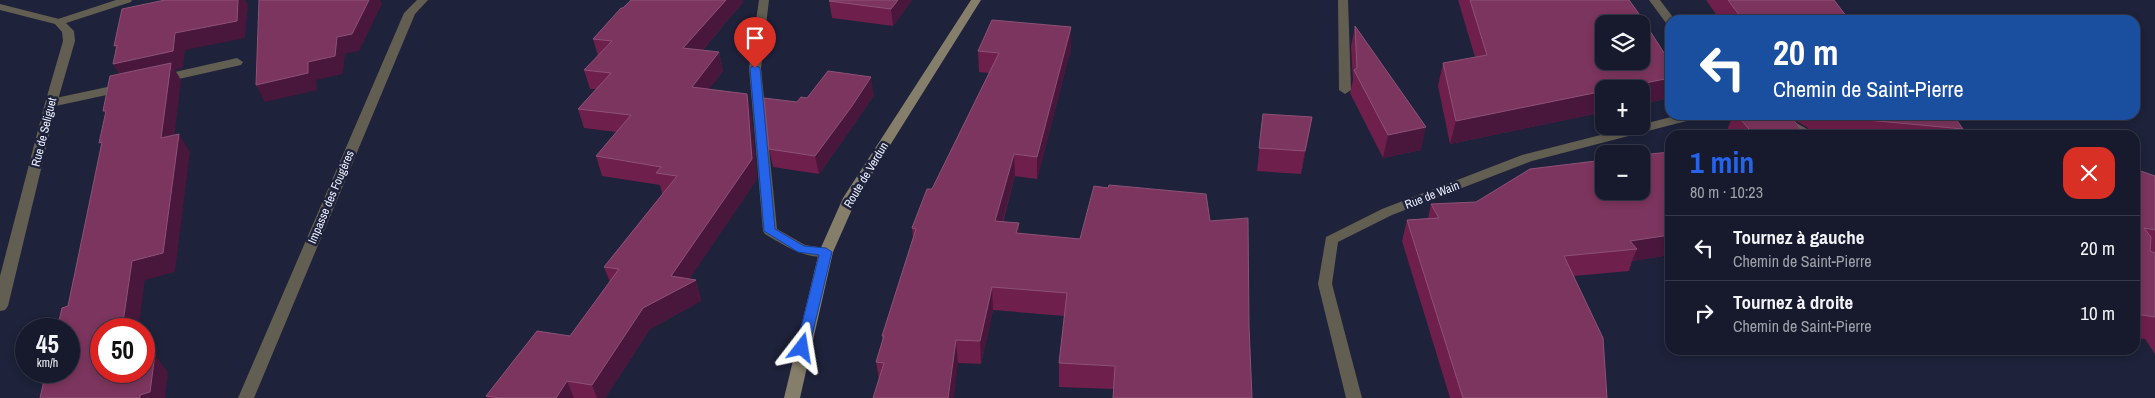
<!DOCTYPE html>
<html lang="fr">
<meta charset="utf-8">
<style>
body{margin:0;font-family:"Archivo Narrow",sans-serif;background:#232738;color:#f1f3f6;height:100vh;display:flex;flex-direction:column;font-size:19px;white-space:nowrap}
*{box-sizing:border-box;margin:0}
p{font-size:16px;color:#9ea1a9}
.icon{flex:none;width:28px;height:28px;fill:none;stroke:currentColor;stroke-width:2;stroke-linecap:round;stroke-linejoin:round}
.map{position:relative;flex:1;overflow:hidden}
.drawer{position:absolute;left:1665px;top:130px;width:475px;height:225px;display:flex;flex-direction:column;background:#161a2c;border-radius:15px;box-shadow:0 2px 8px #0003,0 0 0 1px #353848}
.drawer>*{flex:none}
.banner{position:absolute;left:1665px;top:15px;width:475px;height:105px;border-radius:15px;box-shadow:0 2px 8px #0003,0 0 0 1px #353848;background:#1a4fa0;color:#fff;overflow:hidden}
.tools{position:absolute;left:1595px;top:15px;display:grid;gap:10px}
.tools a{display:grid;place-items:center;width:55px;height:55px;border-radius:10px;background:#161a2c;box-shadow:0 2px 8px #0003,0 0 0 1px #353848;font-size:25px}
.speed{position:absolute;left:15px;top:318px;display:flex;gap:10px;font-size:25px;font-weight:700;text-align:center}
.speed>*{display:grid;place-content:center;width:65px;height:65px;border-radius:50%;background:#161a2c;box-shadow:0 2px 8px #0003,0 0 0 1px #353848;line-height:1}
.speed small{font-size:12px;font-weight:400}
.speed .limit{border:8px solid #d22;background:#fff;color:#111}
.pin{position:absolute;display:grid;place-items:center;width:42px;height:42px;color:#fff;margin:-51px -21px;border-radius:50% 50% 50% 0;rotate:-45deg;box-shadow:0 0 5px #0007}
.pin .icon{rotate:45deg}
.me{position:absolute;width:55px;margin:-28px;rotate:14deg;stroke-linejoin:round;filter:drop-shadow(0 0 4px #0008)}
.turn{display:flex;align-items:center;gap:18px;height:105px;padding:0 25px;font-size:22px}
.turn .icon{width:65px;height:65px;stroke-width:2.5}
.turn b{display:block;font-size:35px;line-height:42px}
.round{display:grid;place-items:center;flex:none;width:52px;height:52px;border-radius:15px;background:#232738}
.head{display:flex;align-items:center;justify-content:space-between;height:85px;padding:0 25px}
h1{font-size:30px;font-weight:700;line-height:38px;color:#2563eb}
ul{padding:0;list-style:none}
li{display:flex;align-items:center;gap:15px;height:65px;padding:0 25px;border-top:1px solid #353848}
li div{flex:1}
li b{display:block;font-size:19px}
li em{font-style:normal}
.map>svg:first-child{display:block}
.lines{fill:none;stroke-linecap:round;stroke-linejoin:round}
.service{fill:#625e51;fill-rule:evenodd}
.minor{fill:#625e51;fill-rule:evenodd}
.secondary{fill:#857e6a;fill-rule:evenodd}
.wall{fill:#6e1f4b;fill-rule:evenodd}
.shaded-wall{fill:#49173c}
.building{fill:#7c355e;stroke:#8d5277;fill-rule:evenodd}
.route{fill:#2563eb;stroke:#184099}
.labels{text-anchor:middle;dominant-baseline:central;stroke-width:5;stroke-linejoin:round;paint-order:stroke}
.street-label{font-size:12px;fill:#eaeefe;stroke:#1e223a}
</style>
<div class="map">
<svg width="2155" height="398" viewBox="0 0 2155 398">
<rect width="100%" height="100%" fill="#1e223a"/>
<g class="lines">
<!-- service -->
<g class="service">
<polygon points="116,0 132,0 131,2 63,24 55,24 53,22 55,20"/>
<polygon points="417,0 428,0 415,14 254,398 238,398 404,13"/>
<polygon points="1338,0 1348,0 1351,90 1345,94 1339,90"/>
<polygon points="237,58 243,62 241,65 161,83 155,79 157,76"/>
<polygon points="126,83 132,87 130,90 51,107 45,103 51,99"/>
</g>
<!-- minor -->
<g class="minor">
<path d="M759 0H769L761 68 777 229 805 245 831 249 833 252 831 255C808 262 784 245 765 234L763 231 749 68Z"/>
<polygon points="1649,0 1660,0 1675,20 1670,20 1670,24 1666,23"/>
<polygon points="0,4 63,20 74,31 75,41 57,103 8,306 5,310 0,311 0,276 45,103 63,41 62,32 55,24 0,10"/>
<polygon points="1679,115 1700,115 1698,118 1532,161 1392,215 1338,242 1332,284 1362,398 1346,398 1318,284 1326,237 1382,209 1522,155"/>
<polygon points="1766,115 1782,115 1818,135 1802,135"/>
</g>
<!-- secondary -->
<polygon class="secondary" points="971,0 981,0 857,198 833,252 800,398 784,398 819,252 843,198"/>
</g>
<!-- wall -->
<g class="wall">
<polygon points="631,0 742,0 743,2 702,51 719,52 723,71 709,89 747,94 751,113 757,179 689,279 696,280 701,301 650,329 605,398 487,398 486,396 570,336 610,282 604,267 663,193 662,193 660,185 602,176 596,156 616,132 584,128 578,109 596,89 590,89 584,70 598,56 593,39"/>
<polygon points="830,0 912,0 893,26 832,18 829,1"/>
<polygon points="1458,0 1629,0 1670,98 1641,104 1641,89 1604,89 1604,112 1450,144 1438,86 1443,63 1475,57"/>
<polygon points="1706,0 1834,0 1847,17 1855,20 1720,20"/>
<polygon points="1355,26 1421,150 1383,158 1350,93 1353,80 1351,47"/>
<polygon points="1071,27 1071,48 1037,179 1015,176 1003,222 1019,233 1080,239 1108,188 1206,194 1113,389 1059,387 1059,363 1064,316 993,310 981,364 958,363 879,379 876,362 882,341 882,336 913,238 912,228 932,189 989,73 979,72 978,51"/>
<polygon points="874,95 855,123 819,174 773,167 769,149 797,102 807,98"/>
<polygon points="1263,114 1312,117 1308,140 1301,174 1257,171"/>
<path d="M1733 115H1953L1963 129 1959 135H1728L1726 133ZM1793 119 1808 128 1805 135Z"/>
<polygon points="2135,169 2155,176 2155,354 2145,339 2135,338"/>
<polygon points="1431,204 1670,255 1632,261 1629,271 1574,276 1607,398 1450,398 1402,241 1407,220 1428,218"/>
</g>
<!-- shaded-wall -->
<g class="shaded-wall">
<polygon points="238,0 245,0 248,5 245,38 185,50 183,68 175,70 181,80 172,157 113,64 123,61 114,46 175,33"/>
<polygon points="369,0 380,0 382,4 359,51 345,54 343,74 316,80 317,90 265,102 256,85 308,62 337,37"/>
<polygon points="726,0 742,0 743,2 688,67 683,48"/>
<polygon points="898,0 912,0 893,26 891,9"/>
<polygon points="1071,27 1071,48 1037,179 1037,157"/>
<polygon points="719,52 723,71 696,106 692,87"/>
<polygon points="871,77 874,95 855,123 819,174 815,156"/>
<polygon points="1670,78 1670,98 1641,104 1641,89 1615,89"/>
<polygon points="1604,91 1604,112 1450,144 1456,121"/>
<polygon points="747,94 751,113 757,179 684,287 696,280 701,301 650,329 605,398 597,398 592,385 643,308 671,276"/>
<polygon points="1312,117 1308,140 1301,174 1305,151"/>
<polygon points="1426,127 1421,150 1383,158 1388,135"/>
<polygon points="179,134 190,152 175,272 145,280 138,329 122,329 132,261"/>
<polygon points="1014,154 1015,176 996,244 995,221"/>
<polygon points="1019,223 1020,246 1016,233"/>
<polygon points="1670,235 1670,255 1632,261 1637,249 1630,241"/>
<polygon points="992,287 993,310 981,364 980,341"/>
<polygon points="956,340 958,363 954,398 948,398"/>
<polygon points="155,354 168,373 165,398 140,398"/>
<polygon points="567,381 574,398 556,398"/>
</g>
<!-- building -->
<g class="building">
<polygon points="165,0 238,0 237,21 175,33 173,51 113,64 117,45 114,46 122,9"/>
<polygon points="259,0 369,0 352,34 337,37 335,56 308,62 308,73 256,85"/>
<polygon points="631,0 726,0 683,48 719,52 692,87 747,94 752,159 671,276 696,280 643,308 592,385 567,381 556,398 500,398 486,396 537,331 570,336 619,269 604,267 677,176 656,173 661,167 596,156 631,115 578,109 611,73 584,70 612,41 593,39 621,8 623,8"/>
<polygon points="830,0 898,0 891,9 829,1"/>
<path d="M1470 0H1629L1637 11 1670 62V78L1615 89H1604V91L1456 121 1443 63 1487 55ZM1604 24H1641V61H1604Z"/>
<polygon points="1728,0 1834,0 1847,17 1853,17 1855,20 1743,20"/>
<polygon points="992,20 1071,27 1037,157 1014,154 995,221 1019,223 1016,233 1080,239 1094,186 1108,188 1109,185 1206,194 1210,221 1248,218 1249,326 1252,398 1113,398 1115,366 1059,363 1067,293 992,287 980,341 956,340 948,398 873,398 884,363 876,362 884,336 882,336 916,229 912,228 927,189 932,189 999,53 978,51"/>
<polygon points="1355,26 1426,127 1388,135 1354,70 1357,68"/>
<polygon points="171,63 161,138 179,134 163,253 132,261 122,329 101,329 101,371 144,371 144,357 155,354 150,392 140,395 140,398 40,398 46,371 69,371 69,329 57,329 62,308 68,306 102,142 99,143 106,111 103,111 110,76"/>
<polygon points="828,71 871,77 852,106 815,156 769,149 764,98 797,102 801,97 807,98"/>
<polygon points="1263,114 1312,117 1305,151 1259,148"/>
<polygon points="1737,115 1790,115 1805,135 1754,135"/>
<polygon points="1814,115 1953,115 1963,129"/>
<polygon points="1670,152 1670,235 1630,241 1637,249 1564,256 1603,338 1607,398 1463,398 1407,220 1439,218 1431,204 1476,202 1530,169 1604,160 1604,191 1641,191 1641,155"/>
<polygon points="2135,169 2155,176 2155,230 2144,228 2151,237 2150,251 2155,253 2155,317 2135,314"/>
</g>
<!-- route -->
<polygon class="route" points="755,65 760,68 775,229 804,246 826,248 832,252 809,348 807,351 798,351 796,348 819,255 798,252 764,231 750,68"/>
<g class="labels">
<!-- street labels -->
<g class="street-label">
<text transform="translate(44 132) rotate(-76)">Rue de Seliguet</text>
<text transform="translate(866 175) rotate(-59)">Route de Verdun</text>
<text transform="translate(1432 195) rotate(-21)">Rue de Wain</text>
<text transform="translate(331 197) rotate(-67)">Impasse des Fougères</text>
</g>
</g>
</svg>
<div class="tools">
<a><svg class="icon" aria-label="layers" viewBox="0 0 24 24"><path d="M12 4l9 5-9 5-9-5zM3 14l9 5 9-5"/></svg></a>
<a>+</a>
<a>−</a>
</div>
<div class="speed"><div>45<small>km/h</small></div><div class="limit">50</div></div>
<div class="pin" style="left:755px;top:68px;background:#d93025"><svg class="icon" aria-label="arrive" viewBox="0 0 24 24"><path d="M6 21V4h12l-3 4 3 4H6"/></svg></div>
<svg class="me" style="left:802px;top:348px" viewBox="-20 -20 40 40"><path d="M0-17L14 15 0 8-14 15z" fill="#2563eb" stroke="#fff" stroke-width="4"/></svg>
<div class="banner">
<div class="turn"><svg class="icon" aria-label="left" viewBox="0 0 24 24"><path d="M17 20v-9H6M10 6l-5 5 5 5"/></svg><div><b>20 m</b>Chemin de Saint-Pierre</div></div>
</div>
<section class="drawer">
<div class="head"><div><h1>1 min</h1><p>80 m · 10:23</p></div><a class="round" style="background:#d93025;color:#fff"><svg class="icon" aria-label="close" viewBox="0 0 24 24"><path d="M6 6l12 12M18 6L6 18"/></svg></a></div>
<ul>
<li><svg class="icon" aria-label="left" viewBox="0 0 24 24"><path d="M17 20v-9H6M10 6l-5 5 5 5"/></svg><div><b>Tournez à gauche</b><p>Chemin de Saint-Pierre</p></div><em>20 m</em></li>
<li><svg class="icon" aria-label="right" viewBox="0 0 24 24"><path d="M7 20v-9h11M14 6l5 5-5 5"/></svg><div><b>Tournez à droite</b><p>Chemin de Saint-Pierre</p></div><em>10 m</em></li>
</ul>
</section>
</div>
